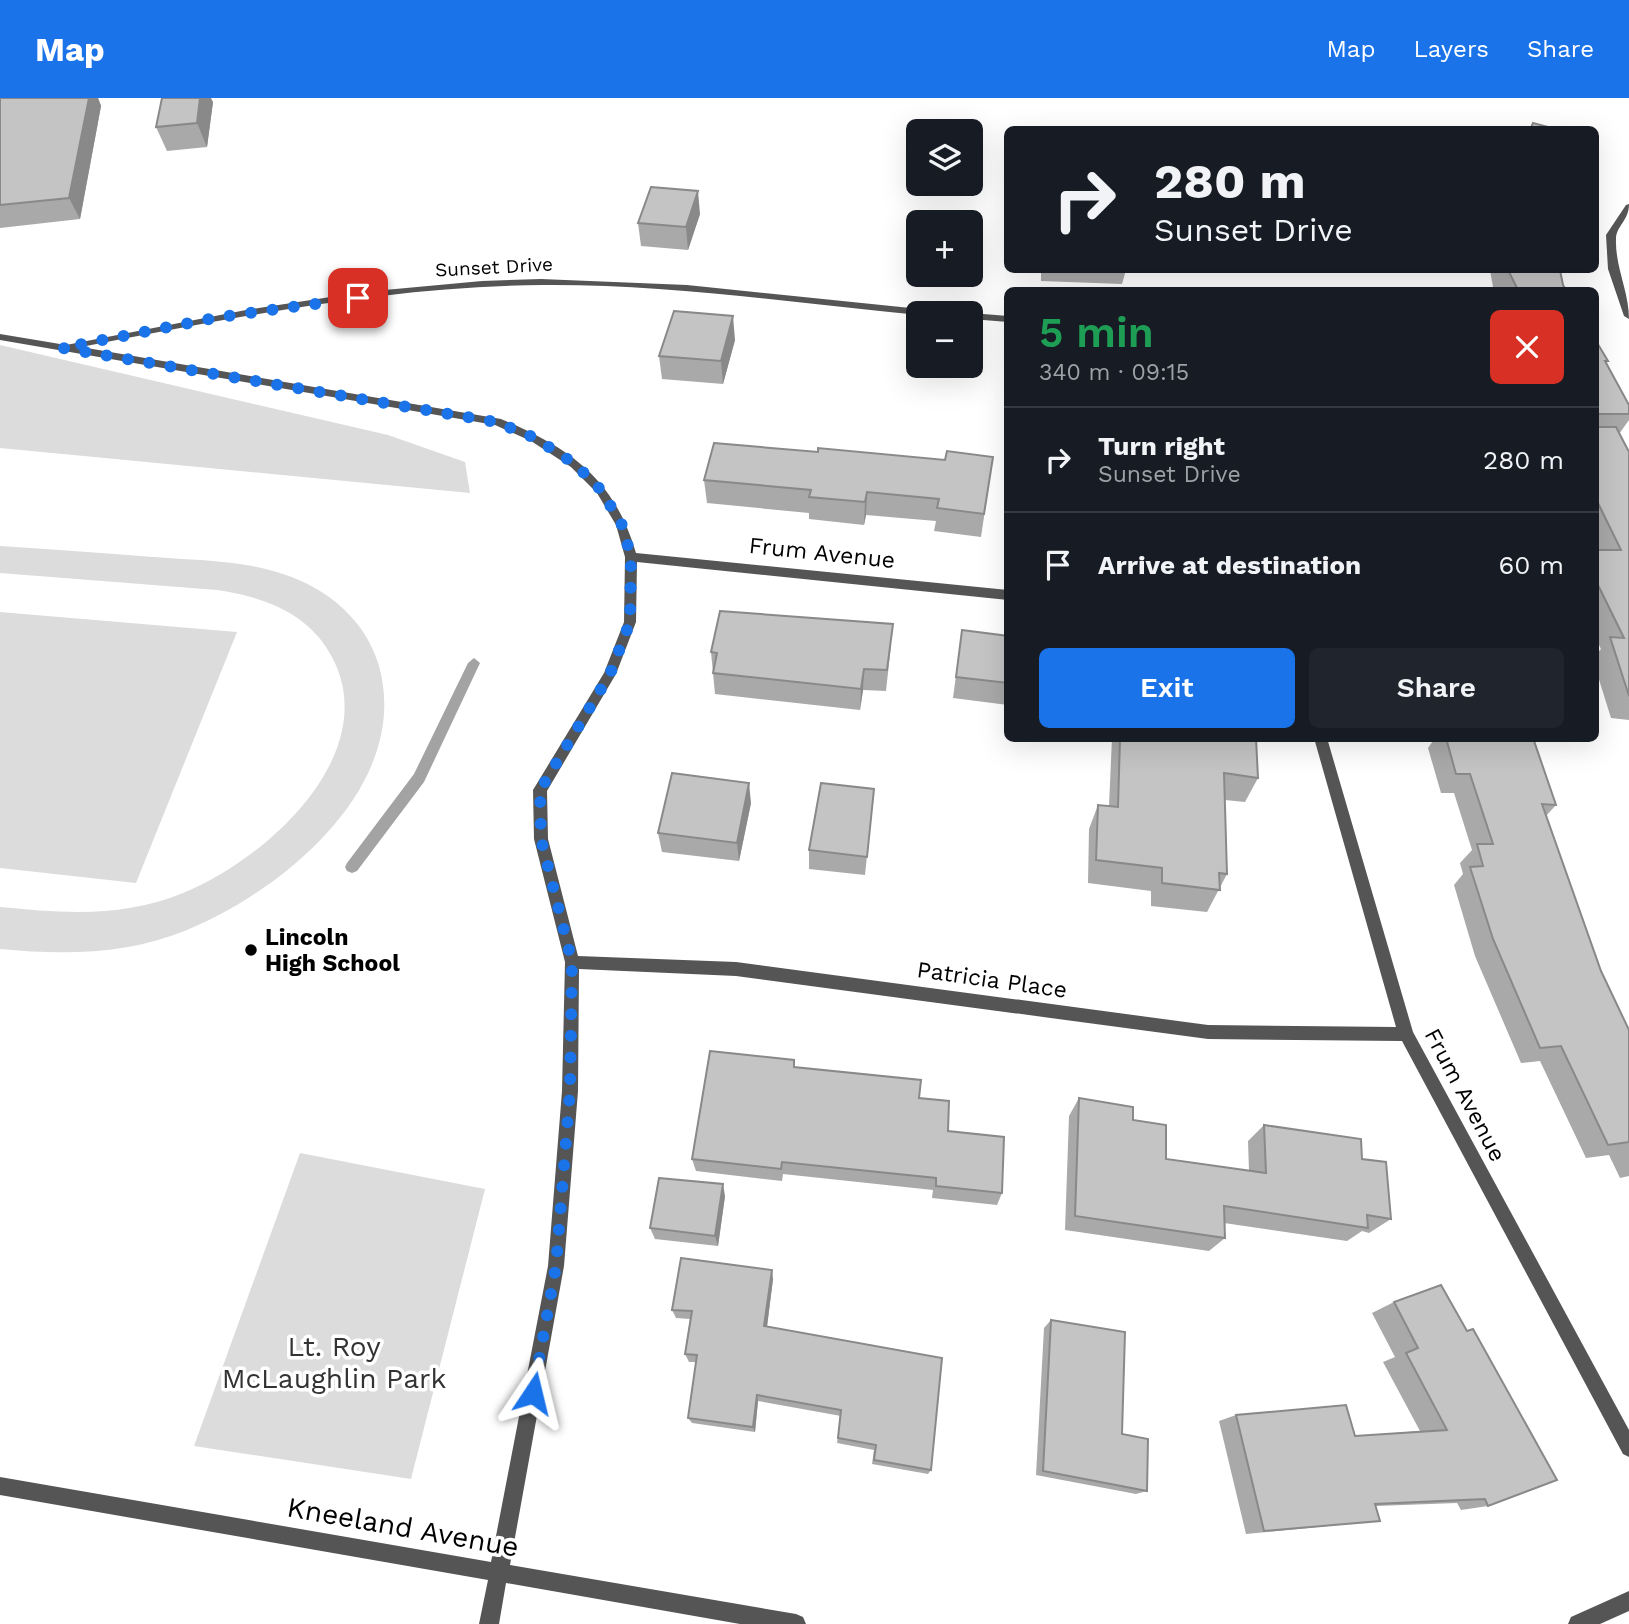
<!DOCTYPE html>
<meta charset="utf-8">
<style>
body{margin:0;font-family:"Work Sans",sans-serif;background:#20242c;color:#f1f3f6;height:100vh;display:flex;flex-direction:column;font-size:26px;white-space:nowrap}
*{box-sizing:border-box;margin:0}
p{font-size:23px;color:#9ea1a6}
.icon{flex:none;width:38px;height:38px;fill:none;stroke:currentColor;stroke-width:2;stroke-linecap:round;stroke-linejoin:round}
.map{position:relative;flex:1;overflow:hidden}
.side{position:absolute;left:1004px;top:189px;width:595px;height:455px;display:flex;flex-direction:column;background:#171b24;border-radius:10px;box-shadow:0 7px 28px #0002}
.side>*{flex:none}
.top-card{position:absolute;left:1004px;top:28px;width:595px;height:147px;border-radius:10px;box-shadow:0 7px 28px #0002;background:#171b24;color:#f1f3f6;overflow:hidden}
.tools{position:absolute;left:906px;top:21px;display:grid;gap:14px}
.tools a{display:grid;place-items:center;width:77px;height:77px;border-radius:10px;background:#171b24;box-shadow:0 7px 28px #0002;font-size:35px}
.pin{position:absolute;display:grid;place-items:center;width:60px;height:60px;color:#fff;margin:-30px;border-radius:14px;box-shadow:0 4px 10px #0006}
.me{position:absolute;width:77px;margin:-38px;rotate:10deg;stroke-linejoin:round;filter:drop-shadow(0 0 5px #0008)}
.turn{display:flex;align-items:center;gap:24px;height:147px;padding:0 35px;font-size:32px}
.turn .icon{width:91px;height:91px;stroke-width:2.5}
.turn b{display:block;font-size:49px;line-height:60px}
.round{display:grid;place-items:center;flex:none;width:74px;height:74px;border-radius:10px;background:#20242c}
.headline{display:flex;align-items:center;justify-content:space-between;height:119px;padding:0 35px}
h1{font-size:42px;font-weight:600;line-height:52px;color:#1e9e55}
.action{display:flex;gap:14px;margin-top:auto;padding:14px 35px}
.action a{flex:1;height:80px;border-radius:10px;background:#1a73e8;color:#fff;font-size:28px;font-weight:600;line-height:80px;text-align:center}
.action a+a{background:#20242c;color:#f1f3f6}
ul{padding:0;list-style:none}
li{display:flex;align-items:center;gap:21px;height:105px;padding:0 35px;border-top:2px solid #363941}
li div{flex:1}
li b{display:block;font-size:26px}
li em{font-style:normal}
header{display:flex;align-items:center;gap:42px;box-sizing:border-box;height:98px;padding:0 35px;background:#1a73e8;color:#fff}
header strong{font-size:33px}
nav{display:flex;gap:38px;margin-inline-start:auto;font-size:24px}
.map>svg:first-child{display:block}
.green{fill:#dcdcdc}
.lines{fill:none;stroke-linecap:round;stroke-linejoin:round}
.stream{fill:#a3a3a3;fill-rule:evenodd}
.street{fill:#555;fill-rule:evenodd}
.wall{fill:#a9a9a9}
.shaded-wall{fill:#898989}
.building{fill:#c4c4c4;stroke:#898989;stroke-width:2}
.route{stroke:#1a73e8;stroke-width:12;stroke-dasharray:0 21.6}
.poi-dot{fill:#000;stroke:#fff;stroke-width:2.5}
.labels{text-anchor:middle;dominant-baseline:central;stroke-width:7;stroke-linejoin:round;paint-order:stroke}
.far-street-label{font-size:19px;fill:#000;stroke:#fff}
.street-label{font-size:23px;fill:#000;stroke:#fff}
.poi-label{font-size:23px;font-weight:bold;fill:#000;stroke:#fff;text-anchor:start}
.near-park-label{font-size:28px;fill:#333;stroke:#fff}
.near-street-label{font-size:28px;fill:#000;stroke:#fff}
</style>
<header>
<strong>Map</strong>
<nav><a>Map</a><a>Layers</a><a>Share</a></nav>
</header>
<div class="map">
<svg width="1629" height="1526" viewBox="0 0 1629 1526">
<rect width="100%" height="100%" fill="#fff"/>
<!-- green -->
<g class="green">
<polygon points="0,247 388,337 465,364 470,395 0,350"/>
<path d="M0 448C51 451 102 455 153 459 206 463 265 462 313 489 344 506 369 533 379 568 412 687 284 792 187 832 126 857 64 857 0 851V809C63 815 123 820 183 795 268 761 392 649 326 549 302 512 258 498 217 492L0 475Z"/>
<polygon points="0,514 237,534 136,785 0,770"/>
<polygon points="300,1055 485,1091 411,1381 194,1348"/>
</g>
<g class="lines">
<!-- stream -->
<polygon class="stream" points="474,560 480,565 424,684 357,773 352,775 347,773 345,769 347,765 414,676 468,565"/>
<!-- street -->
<g class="street">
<path d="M1629 106C1629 123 1616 128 1616 141 1615 169 1629 193 1629 221L1624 218 1608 171 1606 137 1626 107Z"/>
<path d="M541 181 687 187 930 212 935 215H919V217C794 205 669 186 543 187 387 188 233 220 81 249L501 321C570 350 614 380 636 455L1008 492V502L637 464 636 524 616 576 547 693 548 741 578 858 736 864 1208 927 1396 929 1314 640H1327L1413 934 1629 1332V1359L1623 1356 1402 943 1208 941 736 878 579 871 578 993 564 1168 510 1467 796 1516 803 1519 806 1526H740L506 1485 499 1526H479L488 1482 0 1397V1379L491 1464 548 1168 562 993 565 864 534 741 533 692 604 575 624 524 625 459 616 427 597 395 571 369 531 343 495 327 0 242V236L66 247 246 212 363 194 482 183Z"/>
<polygon points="969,215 971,215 1008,218 1008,224 971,221 971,215"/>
<polygon points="1629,1493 1629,1513 1600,1526 1568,1526 1571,1519"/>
</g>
</g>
<!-- wall -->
<g class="wall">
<polygon points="0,0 98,0 101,8 80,121 0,130"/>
<polygon points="213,4 207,49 167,53 156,29"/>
<polygon points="700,116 688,152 641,148 638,125"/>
<polygon points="1041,172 1126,172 1122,186 1041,183"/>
<polygon points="1490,172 1560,172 1563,187 1566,192 1494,192 1493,189"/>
<polygon points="735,242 723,286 662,281 659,258"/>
<polygon points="1596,243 1608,263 1606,266 1629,307 1629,322 1619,336 1629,354 1629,622 1611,620 1596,572 1596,556 1601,551 1596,541"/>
<polygon points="818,354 945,362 993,359 981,439 934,433 936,423 866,417 864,427 809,421 809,415 707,405 704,382"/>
<polygon points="962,532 1008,538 1008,607 953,600"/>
<polygon points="891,547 886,593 863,592 860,612 715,596 711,554"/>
<polygon points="1112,640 1256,640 1258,680 1245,704 1225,702 1227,776 1207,814 1151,808 1151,793 1088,785 1089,731 1098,707 1109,708"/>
<polygon points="1435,640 1533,640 1556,707 1546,718 1601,873 1629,932 1629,1078 1620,1080 1609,1057 1586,1060 1540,963 1521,965 1475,858 1454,787 1463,776 1460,765 1472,752 1454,695 1441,695 1428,650"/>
<polygon points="874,691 865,777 809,771 809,752"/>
<polygon points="751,705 739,763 662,754 658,735"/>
<polygon points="794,962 795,969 919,1000 1002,1095 997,1107 932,1100 933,1092 783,1076 782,1083 696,1073 692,1061"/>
<polygon points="1079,1000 1133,1022 1166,1061 1249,1073 1248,1043 1264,1027 1362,1061 1391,1121 1369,1135 1362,1133 1347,1143 1224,1125 1225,1140 1209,1153 1065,1132 1069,1018"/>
<polygon points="725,1098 718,1148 655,1141 650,1130"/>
<polygon points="773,1181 767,1229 931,1372 928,1376 872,1366 874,1352 837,1345 841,1318 758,1303 755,1334 692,1325 688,1320 696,1264 689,1264 685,1256 690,1221 676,1220 672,1212"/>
<polygon points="1441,1187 1488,1408 1461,1412 1457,1405 1376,1408 1380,1423 1246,1436 1219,1323 1236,1317 1355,1338 1420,1333 1383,1264 1395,1259 1372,1215 1394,1204"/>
<polygon points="1051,1222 1147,1393 1136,1396 1036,1377 1044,1230"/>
</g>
<!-- shaded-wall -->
<g class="shaded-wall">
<polygon points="89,0 98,0 101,8 80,121 69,100"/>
<polygon points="200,0 211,0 213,4 207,49 197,25"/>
<polygon points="698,93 700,116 688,152 686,129"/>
<polygon points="733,218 735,242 723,286 721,263"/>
<polygon points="867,394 866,417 864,427 865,404"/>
<polygon points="864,571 863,592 860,612 861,591"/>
<polygon points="749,685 751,705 739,763 737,745"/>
<polygon points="723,1086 725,1098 718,1148 715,1138"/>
<polygon points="772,1172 773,1181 766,1236 764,1228"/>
<polygon points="757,1297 758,1303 755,1334 753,1329"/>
</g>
<!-- building -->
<g class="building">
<polygon points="0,0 89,0 69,100 0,107"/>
<polygon points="162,0 200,0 197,25 156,29"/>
<polygon points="1533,25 1559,32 1530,32"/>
<polygon points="651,89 698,93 686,129 638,125"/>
<polygon points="1508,172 1560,172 1563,187 1566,192 1518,192"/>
<polygon points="674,213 733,218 721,263 659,258"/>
<polygon points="1596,243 1608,263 1605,263 1629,307 1629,316 1596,316"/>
<polygon points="1596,329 1616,329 1629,354 1629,598 1610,539 1624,540 1596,483 1596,452 1621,452 1596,401"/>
<polygon points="714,345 818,354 818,350 945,362 947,353 993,359 984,416 937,410 939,401 867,394 865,404 809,399 811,392 704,382"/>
<polygon points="720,513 893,526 887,572 864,571 861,591 713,575 717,555 711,554"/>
<polygon points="962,532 1008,538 1008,585 956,579"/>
<polygon points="1120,640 1256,640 1258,680 1224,675 1227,776 1219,775 1220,792 1162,785 1162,770 1096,762 1098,707 1118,709"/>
<polygon points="1446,640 1533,640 1556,707 1542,706 1601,873 1629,932 1629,1044 1608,1047 1561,948 1540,950 1493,841 1470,769 1483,768 1477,746 1493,746 1470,676 1456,676"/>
<polygon points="672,675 749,685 737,745 658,735"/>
<polygon points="821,685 874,691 867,759 809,752"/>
<polygon points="710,953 794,962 794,969 921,982 919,1000 949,1003 948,1033 1004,1039 1002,1095 936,1088 936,1080 782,1064 781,1071 692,1061"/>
<polygon points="1079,1000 1133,1009 1133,1022 1166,1027 1166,1061 1266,1075 1264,1027 1361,1041 1362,1061 1386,1064 1391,1121 1367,1117 1368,1130 1224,1108 1225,1140 1075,1118"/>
<polygon points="659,1080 723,1086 715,1138 650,1130"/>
<polygon points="681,1160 772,1172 764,1228 942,1260 931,1372 874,1362 876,1347 838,1340 841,1312 757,1297 753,1329 688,1320 697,1257 685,1256 692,1213 672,1212"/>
<polygon points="1441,1187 1467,1233 1473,1231 1557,1382 1488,1408 1485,1401 1375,1406 1380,1423 1264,1433 1236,1317 1346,1307 1355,1338 1447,1332 1406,1255 1418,1250 1394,1204"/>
<polygon points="1051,1222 1125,1234 1122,1336 1148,1341 1147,1393 1043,1373"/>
</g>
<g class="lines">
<!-- route -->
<polyline class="route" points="358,200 220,219 62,250 496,324 535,340 575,366 601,392 622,427 631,459 630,524 610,576 540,692 541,741 572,864 570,993 556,1168 533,1295"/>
</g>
<!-- markers -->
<circle class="poi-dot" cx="251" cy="852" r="7"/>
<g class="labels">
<!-- far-street labels -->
<g class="far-street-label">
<text transform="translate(494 169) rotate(-3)">Sunset Drive</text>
</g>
<!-- street labels -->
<g class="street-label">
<text transform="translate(822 455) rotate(6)">Frum Avenue</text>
<text transform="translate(992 882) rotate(8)">Patricia Place</text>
<text transform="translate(1465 997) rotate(62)">Frum Avenue</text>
</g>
<!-- poi labels -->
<g class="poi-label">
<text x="265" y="839">Lincoln<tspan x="265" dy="26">High School</tspan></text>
</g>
<!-- near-park labels -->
<g class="near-park-label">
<text x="334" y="1248">Lt. Roy<tspan x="334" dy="32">McLaughlin Park</tspan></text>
</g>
<!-- near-street labels -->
<g class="near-street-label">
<text transform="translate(403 1429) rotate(10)">Kneeland Avenue</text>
</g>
</g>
</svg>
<div class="tools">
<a><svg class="icon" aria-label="layers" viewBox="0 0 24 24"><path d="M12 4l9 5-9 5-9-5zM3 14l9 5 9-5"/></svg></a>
<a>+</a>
<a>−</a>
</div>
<div class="pin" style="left:358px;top:200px;background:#d93025"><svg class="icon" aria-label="arrive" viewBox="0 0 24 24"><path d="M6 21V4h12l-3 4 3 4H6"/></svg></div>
<svg class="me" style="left:533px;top:1295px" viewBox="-20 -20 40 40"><path d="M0-17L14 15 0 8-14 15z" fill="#1a73e8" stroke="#fff" stroke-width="4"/></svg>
<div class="top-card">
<div class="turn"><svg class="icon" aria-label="right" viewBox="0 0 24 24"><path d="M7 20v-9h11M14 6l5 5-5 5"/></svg><div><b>280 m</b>Sunset Drive</div></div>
</div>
<section class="side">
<div class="headline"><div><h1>5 min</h1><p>340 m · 09:15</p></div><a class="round" style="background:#d93025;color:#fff"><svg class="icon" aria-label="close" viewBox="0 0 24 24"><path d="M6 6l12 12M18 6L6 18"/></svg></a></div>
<ul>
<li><svg class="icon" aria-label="right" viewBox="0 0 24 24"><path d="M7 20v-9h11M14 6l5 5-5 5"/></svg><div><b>Turn right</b><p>Sunset Drive</p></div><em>280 m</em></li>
<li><svg class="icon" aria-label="arrive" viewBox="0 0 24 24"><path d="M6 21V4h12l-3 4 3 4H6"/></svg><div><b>Arrive at destination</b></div><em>60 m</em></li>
</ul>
<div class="action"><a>Exit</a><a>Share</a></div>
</section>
</div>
